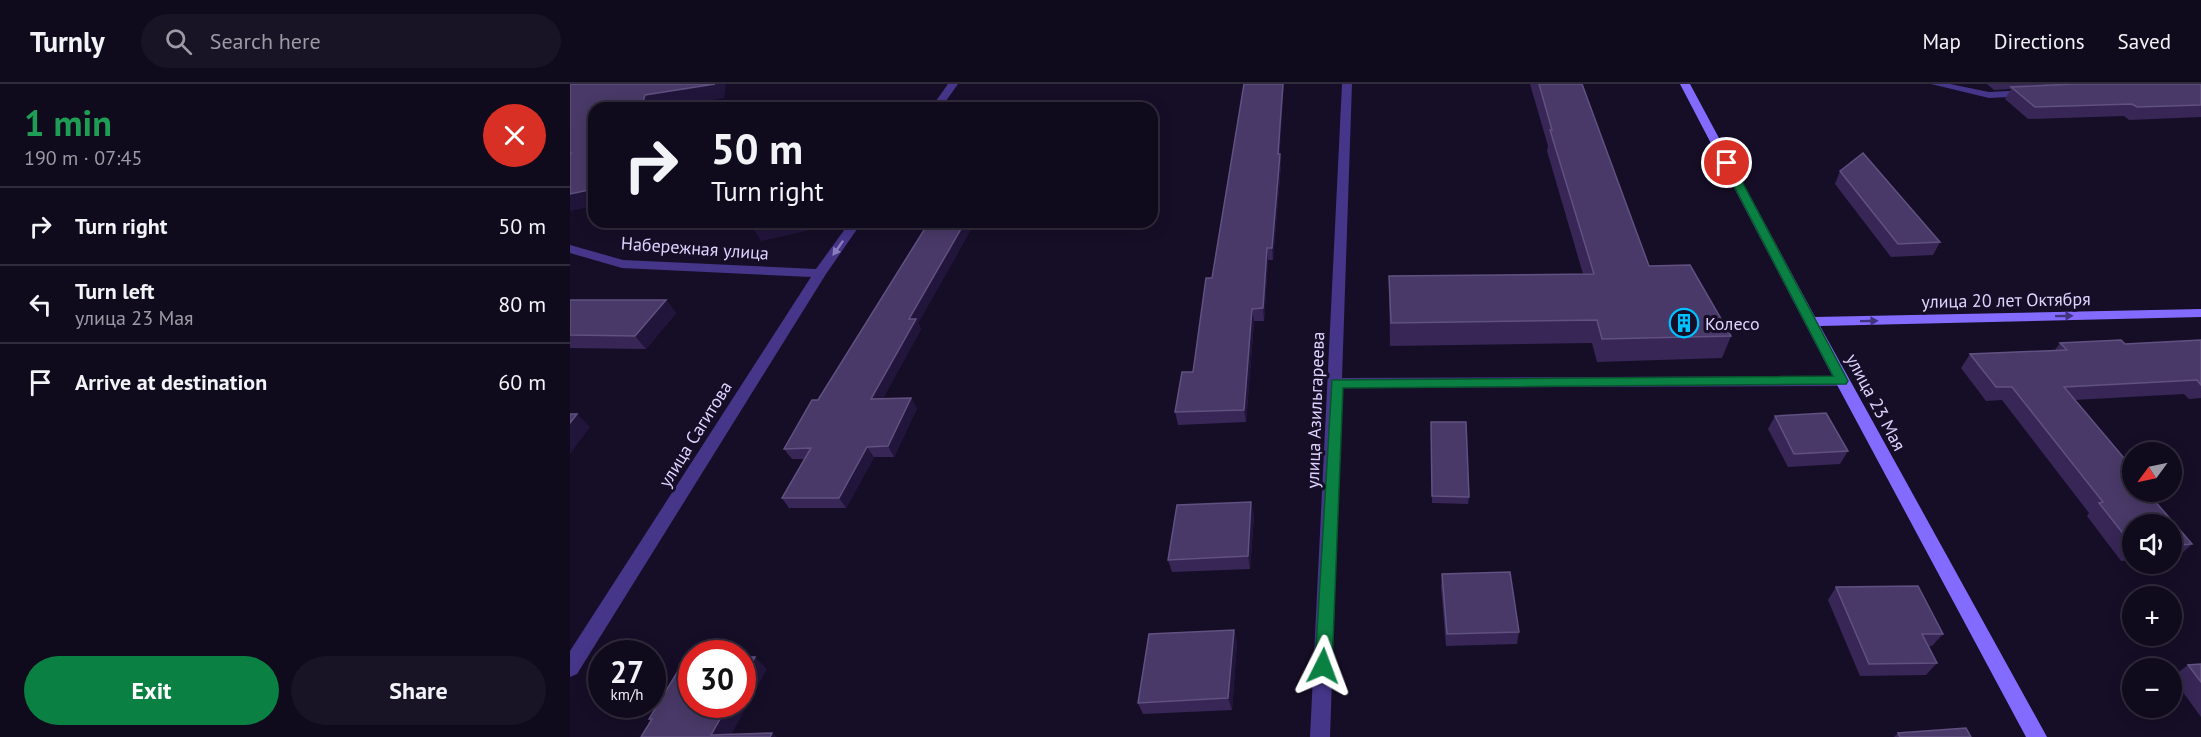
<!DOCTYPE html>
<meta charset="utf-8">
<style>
body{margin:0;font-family:"PT Sans",sans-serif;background:#191326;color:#f1f3f6;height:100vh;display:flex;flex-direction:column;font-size:22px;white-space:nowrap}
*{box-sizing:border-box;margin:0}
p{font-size:20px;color:#9c9aa4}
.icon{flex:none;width:33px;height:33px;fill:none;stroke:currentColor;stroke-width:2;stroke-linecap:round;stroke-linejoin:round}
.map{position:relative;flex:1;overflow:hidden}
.drawer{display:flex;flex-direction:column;background:#100a1d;width:570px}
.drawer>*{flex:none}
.top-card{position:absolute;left:18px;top:18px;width:570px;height:126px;border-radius:18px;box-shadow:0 3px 15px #0003,0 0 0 2px #302b3b;background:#100a1d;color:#f1f3f6;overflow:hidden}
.needle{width:39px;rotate:237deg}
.buttons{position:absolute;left:1552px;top:358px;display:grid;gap:12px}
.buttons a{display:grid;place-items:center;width:60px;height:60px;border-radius:50%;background:#100a1d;box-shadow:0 3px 15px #0003,0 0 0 2px #302b3b;font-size:30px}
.speed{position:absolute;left:18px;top:556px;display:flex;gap:12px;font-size:30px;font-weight:700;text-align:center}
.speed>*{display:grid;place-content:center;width:78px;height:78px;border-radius:50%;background:#100a1d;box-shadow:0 3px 15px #0003,0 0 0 2px #302b3b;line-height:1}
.speed small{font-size:15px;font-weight:400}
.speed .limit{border:9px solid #d22;background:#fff;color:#111}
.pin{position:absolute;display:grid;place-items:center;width:51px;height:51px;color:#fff;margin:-26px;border:3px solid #fff;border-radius:50%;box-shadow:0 2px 6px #0007}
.me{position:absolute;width:66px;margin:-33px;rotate:3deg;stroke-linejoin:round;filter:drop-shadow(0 0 4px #0008)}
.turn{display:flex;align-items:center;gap:21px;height:126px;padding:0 24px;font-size:27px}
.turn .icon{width:78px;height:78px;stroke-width:2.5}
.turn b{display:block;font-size:42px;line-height:51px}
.round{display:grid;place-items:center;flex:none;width:63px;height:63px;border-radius:32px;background:#191326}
.overview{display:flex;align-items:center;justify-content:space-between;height:102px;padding:0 24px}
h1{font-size:36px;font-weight:600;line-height:45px;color:#1e9e55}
.cta{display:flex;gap:12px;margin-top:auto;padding:12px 24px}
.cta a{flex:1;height:69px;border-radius:36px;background:#0b8043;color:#fff;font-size:24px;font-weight:600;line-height:69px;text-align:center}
.cta a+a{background:#191326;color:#f1f3f6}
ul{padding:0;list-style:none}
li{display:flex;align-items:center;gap:18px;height:78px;padding:0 24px;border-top:2px solid #302b3b}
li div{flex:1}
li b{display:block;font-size:22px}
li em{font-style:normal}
header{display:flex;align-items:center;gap:36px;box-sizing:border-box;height:84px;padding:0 30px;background:#100a1d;border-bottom:2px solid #302b3b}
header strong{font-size:28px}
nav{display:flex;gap:33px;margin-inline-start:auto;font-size:21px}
.search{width:420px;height:54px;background:#191326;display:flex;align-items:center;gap:15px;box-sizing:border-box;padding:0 21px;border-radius:33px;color:#9c9aa4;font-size:22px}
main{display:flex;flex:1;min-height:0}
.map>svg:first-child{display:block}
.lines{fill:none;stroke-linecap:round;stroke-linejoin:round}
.street{fill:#453689;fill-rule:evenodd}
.secondary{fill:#846bff;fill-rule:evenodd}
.wall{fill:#372656}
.shaded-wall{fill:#22153b}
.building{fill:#493968;stroke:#605180;stroke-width:1.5}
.oneway{fill:#8a7dbe}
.oneway2{fill:#42337d}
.route{fill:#0b8043;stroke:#07532c;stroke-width:1.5}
.labels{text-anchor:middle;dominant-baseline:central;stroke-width:6;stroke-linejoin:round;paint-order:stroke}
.street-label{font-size:18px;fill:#dfd4ff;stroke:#160e27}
.poi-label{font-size:18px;fill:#dfd4ff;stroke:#160e27;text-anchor:start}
</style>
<header>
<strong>Turnly</strong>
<div class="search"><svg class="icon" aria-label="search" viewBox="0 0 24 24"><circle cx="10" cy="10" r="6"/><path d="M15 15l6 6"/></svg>Search here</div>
<nav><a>Map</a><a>Directions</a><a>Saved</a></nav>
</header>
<main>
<section class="drawer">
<div class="overview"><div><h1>1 min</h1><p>190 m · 07:45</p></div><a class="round" style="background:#d93025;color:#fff"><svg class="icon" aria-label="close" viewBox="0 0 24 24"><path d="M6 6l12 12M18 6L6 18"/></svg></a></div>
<ul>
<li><svg class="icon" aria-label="right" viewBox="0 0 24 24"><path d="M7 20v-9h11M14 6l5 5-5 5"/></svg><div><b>Turn right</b></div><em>50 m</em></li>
<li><svg class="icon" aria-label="left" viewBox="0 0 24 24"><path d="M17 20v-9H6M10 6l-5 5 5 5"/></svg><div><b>Turn left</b><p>улица 23 Мая</p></div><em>80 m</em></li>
<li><svg class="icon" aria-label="arrive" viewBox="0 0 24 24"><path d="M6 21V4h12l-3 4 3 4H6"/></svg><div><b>Arrive at destination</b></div><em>60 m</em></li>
</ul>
<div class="cta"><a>Exit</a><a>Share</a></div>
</section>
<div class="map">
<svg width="1631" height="653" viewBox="0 0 1631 653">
<rect width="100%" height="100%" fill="#160e27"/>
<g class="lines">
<!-- street -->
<g class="street">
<polygon points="378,0 388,0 371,24 361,24"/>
<polygon points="772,0 782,0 772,294 1272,292 1279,297 1272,302 772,304 760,653 740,653"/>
<polygon points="1361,0 1380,0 1419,8 1457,6 1462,9 1457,12 1419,14"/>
<polygon points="280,138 292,138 256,190 7,590 0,593 0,567 241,193 52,184 0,169 0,161 53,176 246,185"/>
</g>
<!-- secondary -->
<polygon class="secondary" points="1110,0 1120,0 1245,233 1631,225 1631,233 1250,242 1477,653 1456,653 1265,297"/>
</g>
<!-- wall -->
<g class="wall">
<polygon points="960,0 1012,0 1079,182 1161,252 1152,274 1027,278 1022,259 820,262 819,192 1013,190 977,67 978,62"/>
<polygon points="1417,0 1631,0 1631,33 1559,36 1554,32 1458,35 1435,15 1441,5 1424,6"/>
<polygon points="710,70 711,81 703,176 698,176 694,237 684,237 676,338 608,341 605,328 623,288 642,194"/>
<polygon points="1270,87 1370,158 1363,171 1321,173 1265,100"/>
<polygon points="359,138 405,138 348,239 351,245 313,314 347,324 324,373 304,373 276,424 219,424 212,414 235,375 222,375 214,365 248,316"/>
<polygon points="0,216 96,216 106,229 76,265 0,264"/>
<polygon points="1631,256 1631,314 1619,315 1614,310 1504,316 1559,380 1556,384 1622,460 1608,473 1602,474 1602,441 1563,441 1563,476 1551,477 1517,432 1519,429 1432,316 1416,317 1391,284 1400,270 1485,266 1490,259 1555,260"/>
<polygon points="1205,332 1278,367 1270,380 1218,383 1198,345"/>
<polygon points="861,338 899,413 898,420 862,419"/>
<polygon points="684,431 680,485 602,488 598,476"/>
<polygon points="872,490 949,548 947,560 876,562 871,503"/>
<polygon points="1266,503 1373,550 1362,562 1359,562 1367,579 1356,591 1290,592 1258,516"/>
<polygon points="667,558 662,626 573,630 568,619"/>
<polygon points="1631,580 1631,633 1602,593 1618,581"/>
<polygon points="1328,649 1401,653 1324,653"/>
</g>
<!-- shaded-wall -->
<g class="shaded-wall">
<polygon points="145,0 156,0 154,14 91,24 71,24 75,11"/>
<polygon points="713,0 714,0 709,81 708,70"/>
<polygon points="710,70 711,81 703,176 702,164"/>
<polygon points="24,105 24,122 0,127 0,110"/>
<polygon points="211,138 251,138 250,144 191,157 183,144"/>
<polygon points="395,138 405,138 348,239 351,245 307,325 301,315 339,235"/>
<polygon points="697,164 698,176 694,237 693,224"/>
<polygon points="96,216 106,229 76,265 65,252"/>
<polygon points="682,225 684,237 676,338 674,326"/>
<polygon points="341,314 347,324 324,373 318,362"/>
<polygon points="7,330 20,343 0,370 0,339"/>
<polygon points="297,363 304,373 276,424 269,414"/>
<polygon points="681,418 684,431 680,485 678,472"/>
<polygon points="664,546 667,558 662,626 658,614"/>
<polygon points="185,573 197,585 160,653 141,651 158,621 172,621 172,595"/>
<polygon points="202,649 207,653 200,653"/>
</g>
<!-- building -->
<g class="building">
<polygon points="0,0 145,0 75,11 71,24 24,24 24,105 0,110 0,71 1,69 0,69"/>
<polygon points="674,0 713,0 708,70 710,70 702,164 697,164 693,224 682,225 674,326 605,328 612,288 623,288 636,194 642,194"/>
<polygon points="969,0 1012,0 1079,182 1120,181 1161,252 1032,255 1027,236 821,239 819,192 1024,190 980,46 982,46"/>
<polygon points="1503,0 1631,0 1631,21 1567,23 1562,20 1465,23 1441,3"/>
<polygon points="1293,69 1370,158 1328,160 1270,87"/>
<polygon points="188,138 211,138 183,144"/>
<polygon points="359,138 395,138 339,235 346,235 301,315 341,314 318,362 297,363 269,414 212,414 241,364 214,365 242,316 248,316"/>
<polygon points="0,216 96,216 65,252 0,251"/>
<polygon points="1551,256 1555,260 1631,256 1631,301 1627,296 1494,303 1559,380 1553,381 1563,392 1563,408 1577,408 1622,460 1602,462 1602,441 1563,441 1563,462 1529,419 1533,418 1442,303 1426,303 1400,270 1497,266 1490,259"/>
<polygon points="1256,329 1278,367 1224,370 1205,332"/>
<polygon points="0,330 7,330 0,339"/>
<polygon points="861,338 896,338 899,413 862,412"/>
<polygon points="681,418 678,472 598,476 607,421"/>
<polygon points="940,488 949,548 877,550 872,490"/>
<polygon points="1348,502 1373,550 1352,550 1367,579 1299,580 1266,503"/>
<polygon points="664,546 658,614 568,619 579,550"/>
<polygon points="117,572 122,572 122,621 158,621 141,651 202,649 200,653 71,653 82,635 79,635"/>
<polygon points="172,573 185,573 172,595"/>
<polygon points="1631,580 1631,598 1618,581"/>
<polygon points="1396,644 1401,653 1330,653 1328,649"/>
</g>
<!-- one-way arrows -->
<defs><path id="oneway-solid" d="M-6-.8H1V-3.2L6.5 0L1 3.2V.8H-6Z" transform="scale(1.5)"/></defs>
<use class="oneway" href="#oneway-solid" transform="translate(268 164) rotate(125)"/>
<g class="oneway2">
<use href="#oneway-solid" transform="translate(1494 232) rotate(-1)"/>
<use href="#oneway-solid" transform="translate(1299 237) rotate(-1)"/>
</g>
<!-- route -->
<polygon class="route" points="1154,77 1162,79 1278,297 1276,300 773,304 762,582 760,588 753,590 747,588 745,582 762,296 1263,292 1152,79"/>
<!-- icons -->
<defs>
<g id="building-ring" transform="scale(1.5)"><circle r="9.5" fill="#160e27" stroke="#00c1ff" stroke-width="1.5"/><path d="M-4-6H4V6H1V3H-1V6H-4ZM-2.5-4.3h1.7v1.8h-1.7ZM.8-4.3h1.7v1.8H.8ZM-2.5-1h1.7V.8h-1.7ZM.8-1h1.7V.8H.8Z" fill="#00c1ff"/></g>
</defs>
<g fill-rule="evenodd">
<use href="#building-ring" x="1114" y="239"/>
</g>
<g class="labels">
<!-- street labels -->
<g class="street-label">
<text transform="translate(125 164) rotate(4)">Набережная улица</text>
<text transform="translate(1436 216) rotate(-1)">улица 20 лет Октября</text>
<text transform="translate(1306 318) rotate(62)">улица 23 Мая</text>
<text transform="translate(745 326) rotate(-88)">улица Азильгареева</text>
<text transform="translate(125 350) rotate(-58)">улица Сагитова</text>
</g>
<!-- poi labels -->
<g class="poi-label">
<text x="1135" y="239">Колесо</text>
</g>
</g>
</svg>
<div class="buttons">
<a><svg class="needle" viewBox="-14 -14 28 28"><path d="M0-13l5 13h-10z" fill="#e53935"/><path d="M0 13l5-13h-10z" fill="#9c9aa4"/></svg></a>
<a><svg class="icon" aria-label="sound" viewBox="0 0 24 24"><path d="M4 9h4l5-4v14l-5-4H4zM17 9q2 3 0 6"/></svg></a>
<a>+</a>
<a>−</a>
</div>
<div class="speed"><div>27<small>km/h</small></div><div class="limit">30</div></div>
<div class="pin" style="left:1157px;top:79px;background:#d93025"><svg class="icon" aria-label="arrive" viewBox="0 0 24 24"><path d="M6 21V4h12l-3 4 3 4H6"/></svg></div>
<svg class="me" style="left:753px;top:582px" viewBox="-20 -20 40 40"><path d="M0-17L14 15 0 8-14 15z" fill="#0b8043" stroke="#fff" stroke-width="4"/></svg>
<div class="top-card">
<div class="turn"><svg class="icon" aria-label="right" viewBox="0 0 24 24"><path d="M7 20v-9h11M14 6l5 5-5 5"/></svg><div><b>50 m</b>Turn right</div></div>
</div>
</div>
</main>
